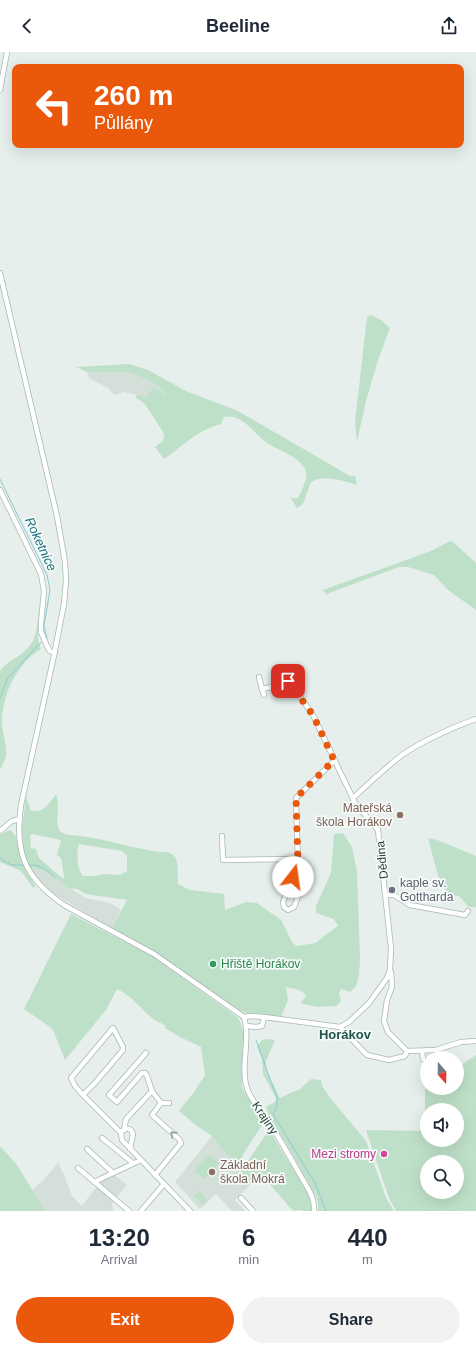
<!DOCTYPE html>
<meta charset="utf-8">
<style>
body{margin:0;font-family:Arial,sans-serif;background:#f2f2f3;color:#1f2937;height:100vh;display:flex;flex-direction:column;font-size:15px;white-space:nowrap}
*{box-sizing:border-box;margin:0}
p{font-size:13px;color:#747a83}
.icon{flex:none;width:22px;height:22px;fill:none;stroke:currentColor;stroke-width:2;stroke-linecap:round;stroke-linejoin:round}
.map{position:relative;height:1159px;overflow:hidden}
.panel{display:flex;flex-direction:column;background:#fff;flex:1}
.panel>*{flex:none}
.hud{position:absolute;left:12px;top:12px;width:452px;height:84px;border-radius:8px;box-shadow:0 4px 16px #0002;background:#ea580c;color:#fff;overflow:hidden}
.needle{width:26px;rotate:160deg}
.tools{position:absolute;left:420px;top:999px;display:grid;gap:8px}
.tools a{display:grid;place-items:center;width:44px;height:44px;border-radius:50%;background:#fff;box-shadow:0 4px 16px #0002;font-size:20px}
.pin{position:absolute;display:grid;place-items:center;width:34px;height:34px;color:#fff;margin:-17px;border-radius:8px;box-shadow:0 2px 6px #0006}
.me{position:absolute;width:44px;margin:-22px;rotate:15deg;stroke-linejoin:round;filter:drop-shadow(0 0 3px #0008)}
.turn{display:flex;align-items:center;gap:14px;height:84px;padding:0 16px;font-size:18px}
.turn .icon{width:52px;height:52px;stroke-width:2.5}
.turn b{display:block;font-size:28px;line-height:34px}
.eta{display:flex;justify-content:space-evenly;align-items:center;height:68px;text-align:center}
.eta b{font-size:24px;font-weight:700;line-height:28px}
.primary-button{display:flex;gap:8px;margin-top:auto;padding:8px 16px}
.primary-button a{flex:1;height:46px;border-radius:24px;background:#ea580c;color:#fff;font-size:16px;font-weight:700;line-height:46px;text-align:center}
.primary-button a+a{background:#f2f2f3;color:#1f2937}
header{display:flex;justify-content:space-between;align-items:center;height:52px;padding:0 16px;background:#fff;font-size:18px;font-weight:700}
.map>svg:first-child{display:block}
.built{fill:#d4dfda}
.green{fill:#bfe0c8;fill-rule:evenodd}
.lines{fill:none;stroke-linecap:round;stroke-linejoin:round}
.stream{stroke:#8ec9d4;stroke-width:1}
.minor-casing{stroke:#a8b8b2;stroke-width:6}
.minor{stroke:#fff;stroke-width:4.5}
.oneway{stroke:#92a09c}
.route{stroke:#ea580c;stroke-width:7;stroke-dasharray:0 12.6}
.education-dot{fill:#8d6e63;stroke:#f7fbf9;stroke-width:1.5}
.worship-dot{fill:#6b7280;stroke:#f7fbf9;stroke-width:1.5}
.leisure-dot{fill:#2e9e5b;stroke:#f7fbf9;stroke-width:1.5}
.hotel-dot{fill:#d1479c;stroke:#f7fbf9;stroke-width:1.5}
.labels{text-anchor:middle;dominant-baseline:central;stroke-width:3.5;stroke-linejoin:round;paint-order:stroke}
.education-label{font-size:12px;fill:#785e54;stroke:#f7fbf9;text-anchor:end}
.street-label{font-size:12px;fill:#24423a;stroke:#f7fbf9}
.worship-label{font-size:12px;fill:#5b616d;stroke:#f7fbf9;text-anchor:start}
.leisure-label{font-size:12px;fill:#27864d;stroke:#f7fbf9;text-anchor:start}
.hotel-label{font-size:12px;fill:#b23c85;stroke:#f7fbf9;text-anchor:end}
.water-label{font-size:13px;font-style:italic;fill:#1c6f80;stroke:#f7fbf9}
.neighbourhood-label{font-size:13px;font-weight:bold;fill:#1f5548;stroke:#f7fbf9}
</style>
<header><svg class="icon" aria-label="back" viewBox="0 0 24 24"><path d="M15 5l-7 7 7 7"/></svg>Beeline<svg class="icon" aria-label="share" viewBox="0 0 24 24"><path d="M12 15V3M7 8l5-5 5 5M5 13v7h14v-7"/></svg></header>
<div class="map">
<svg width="476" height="1159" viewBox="0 0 476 1159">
<rect width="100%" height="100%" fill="#e6efeb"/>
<!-- built -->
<g class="built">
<polygon points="87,320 122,320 130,321 151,329 166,341 146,345 124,340 114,343 108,336 89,326"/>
<polygon points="30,816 39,817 57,826 66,834 86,846 110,851 119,856 120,859 112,876 52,841 41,832"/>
<polygon points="212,1084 250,1133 235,1148 245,1159 232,1159 216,1142 200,1157 175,1130"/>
<polygon points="58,1111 64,1123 72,1144 82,1154 103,1126 113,1122 127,1133 112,1151 113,1159 45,1159 32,1138 43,1129"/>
</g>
<!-- green -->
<g class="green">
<polygon points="371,263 381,268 390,276 378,308 366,349 357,390 355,370 367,265"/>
<path d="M129 312 148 318 186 339 238 359 350 424H355L357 433C343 429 325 422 311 430L303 452 297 456 290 445 293 446H298C302 438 309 425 305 417 299 405 278 398 267 391 257 384 250 373 239 367 234 364 229 364 224 365L221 372C195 379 185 393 164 407L155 395C161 391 166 388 163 380L145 352 135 345 138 343 146 345 153 336 166 342V341L151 329 130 321 122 320H87L76 315Z"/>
<polygon points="450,489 453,490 476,511 476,558 448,538 434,523 408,515 399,515 329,541 326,543 323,538 431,499"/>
<path d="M39 557 38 588 41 597C17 611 2 643 2 670 2 681 7 692 6 704 5 709 2 713 0 718V619C4 613 11 609 17 605 38 591 36 580 39 557Z"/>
<path d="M56 743C61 753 54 772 60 779 65 784 74 783 80 784 105 787 129 795 153 799 159 801 168 798 173 803 180 809 177 824 178 832L190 838 224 842 225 858 246 850 257 851 281 868 292 890 296 894 316 891 328 881 338 874 334 867 316 861V854L331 821 334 782 343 781 352 795 357 820 360 908 359 923 356 934 350 940 341 937 339 941 341 949 336 954 317 955 300 951 306 945C304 937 293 937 286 935L288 948 281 965 250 961 249 962 234 956 164 906 112 876 127 848 86 842 77 837 69 836 66 834 57 826 39 817 30 816 26 819 35 833 34 837 21 819 12 815 0 810V783L9 778 12 779 16 785 19 797 23 796 22 777 26 744 31 759C47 760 47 752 56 743ZM32 782 61 788 57 803 61 806 64 824 63 827 39 806 36 797 31 796 30 784ZM79 792 122 799 127 804V819L120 823 104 822 94 824H83C77 817 76 801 79 792Z"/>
<polygon points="428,786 437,788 476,804 476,855 469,855 459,844 448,843 438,824"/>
<path d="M71 862 152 904 237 965 240 969 243 980 242 1036 264 1070 242 1104 245 1113 269 1078 310 1144 312 1159H302L300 1158 293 1159 261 1122 250 1133 212 1084 197 1074 179 1059 194 1040 205 1023 201 995 178 984 165 976 166 974C161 970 156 970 152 966 140 956 132 944 117 937L106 958 65 1008 53 978 50 975 24 957Z"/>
<polygon points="267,987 275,988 266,1009 266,1018 280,1046 295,1039 299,1038 311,1027 321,1028 322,1034 331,1047 366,1089 386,1146 394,1159 318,1159 318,1150 316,1144 288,1095 268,1064 268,1060 266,1055 275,1050 276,1046 263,1022 262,1007 257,994 262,988"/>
<path d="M476 1003V1159H396L389 1146 366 1078 425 1079V1037L427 1036H457V1016ZM427 1058H457V1088H427ZM427 1110H457V1140H427Z"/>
<polygon points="0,1094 17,1113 45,1159 0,1159"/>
<polygon points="208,1102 219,1111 205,1127 194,1119"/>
<polygon points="199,1139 207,1148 202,1152 194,1144"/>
</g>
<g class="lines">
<!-- stream -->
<g class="stream">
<polyline points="0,427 47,523 50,538 44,574 47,587"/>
<polyline points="0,646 8,626 38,593 42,590"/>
<polyline points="0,806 11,813 25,813"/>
<path d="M28 813C42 813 45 816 55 826"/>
<polyline points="256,988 277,1046 277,1055 273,1062 316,1133 326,1159"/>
</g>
<!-- minor casing -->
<g class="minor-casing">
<g id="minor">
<polyline points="0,38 7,0"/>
<path d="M0 221 57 464 65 510 66 529 64 552 53 608 21 753C14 801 25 826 64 853L154 902 244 965"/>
<polyline points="0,438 41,522 44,539 41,571 41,580 47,594 50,599 55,601"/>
<polyline points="259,625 262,637 290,631"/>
<polyline points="262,637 264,643"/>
<path d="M353 746C367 733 382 719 397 707 415 692 453 675 476 667"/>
<polyline points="0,779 12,769 20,767"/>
<polyline points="222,784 223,808 298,807"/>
<polyline points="298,813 304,814 308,819 294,855 288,858 284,855 283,850 298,813 296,746 335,708"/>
<polyline points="386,843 394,843 410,853 465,863 468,859"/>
<polyline points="391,920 392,935 387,948 384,969 388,980 407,999 436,998 461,990 476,989"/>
<polyline points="244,965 251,964 264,965 340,975 349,970 369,951 387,926 390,918 391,896 378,778 355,751 313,663 289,629"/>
<path d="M244 965C251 989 239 1016 248 1039 255 1054 266 1067 275 1080 285 1096 294 1112 303 1128 309 1138 315 1147 314 1159"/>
<polyline points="247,974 256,975 262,974 264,965"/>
<polyline points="340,975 367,1003 389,1008 405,1004 407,999"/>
<polyline points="422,999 423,1007"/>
<polyline points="146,1001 109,1043 117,1050 142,1021 145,1021 147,1024 152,1039"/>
<polyline points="83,1043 95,1031 123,998 123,995 113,976 71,1026 75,1034 83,1043 121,1081"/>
<polyline points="161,1051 169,1051"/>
<polyline points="124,1078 126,1067 152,1039 161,1051 152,1063 179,1087 181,1091 155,1123"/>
<polyline points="102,1086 133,1111"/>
<polyline points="87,1097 113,1121"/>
<path d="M130 1097 133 1082 131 1078C126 1075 123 1077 121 1081L122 1088 190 1159"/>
<polyline points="78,1116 129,1159"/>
<polyline points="94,1130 141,1108"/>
<polyline points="241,1146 253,1159"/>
<polyline points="141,1159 164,1132"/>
</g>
</g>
<!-- minor -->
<use href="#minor" class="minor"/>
</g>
<!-- one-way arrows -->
<defs><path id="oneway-chevron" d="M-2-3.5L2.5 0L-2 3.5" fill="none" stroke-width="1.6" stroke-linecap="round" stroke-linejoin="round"/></defs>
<use class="oneway" href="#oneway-chevron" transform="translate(173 1082) rotate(-139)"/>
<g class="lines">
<!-- route -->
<polyline class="route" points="288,629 313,663 334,708 296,746 298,812 293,825"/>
</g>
<!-- markers -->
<g class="education-dot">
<circle cx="400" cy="763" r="4"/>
<circle cx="212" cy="1120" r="4"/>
</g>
<circle class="worship-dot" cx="392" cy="838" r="4"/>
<circle class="leisure-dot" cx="213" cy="912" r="4"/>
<circle class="hotel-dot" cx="384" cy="1102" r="4"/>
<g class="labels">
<!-- education labels -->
<g class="education-label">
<text x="392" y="756">Mateřská<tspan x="392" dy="14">škola Horákov</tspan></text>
<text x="220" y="1113" text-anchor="start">Základní<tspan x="220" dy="14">škola Mokrá</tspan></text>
</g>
<!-- street labels -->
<g class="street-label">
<text transform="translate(382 808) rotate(-96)">Dědina</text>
<text transform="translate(265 1066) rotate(56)">Krajiny</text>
</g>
<!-- worship labels -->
<g class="worship-label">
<text x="400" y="831">kaple sv.<tspan x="400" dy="14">Gottharda</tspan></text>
</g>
<!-- leisure labels -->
<g class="leisure-label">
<text x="221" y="912">Hřiště Horákov</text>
</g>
<!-- hotel labels -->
<g class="hotel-label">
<text x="376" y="1102">Mezi stromy</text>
</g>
<!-- water labels -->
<g class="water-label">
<text transform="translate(41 492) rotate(65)">Roketnice</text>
</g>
<!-- neighbourhood labels -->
<g class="neighbourhood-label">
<text x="345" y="982">Horákov</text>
</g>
</g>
</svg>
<div class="tools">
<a><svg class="needle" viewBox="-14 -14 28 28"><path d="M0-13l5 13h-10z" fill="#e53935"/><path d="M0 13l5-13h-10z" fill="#747a83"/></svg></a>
<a><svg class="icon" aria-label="sound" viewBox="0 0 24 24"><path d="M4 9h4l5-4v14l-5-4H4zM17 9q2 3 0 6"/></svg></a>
<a><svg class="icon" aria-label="search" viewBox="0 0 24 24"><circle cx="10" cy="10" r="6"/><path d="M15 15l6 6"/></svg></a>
</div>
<div class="pin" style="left:288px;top:629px;background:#d93025"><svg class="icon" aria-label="arrive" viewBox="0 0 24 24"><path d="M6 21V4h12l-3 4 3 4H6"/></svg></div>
<svg class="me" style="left:293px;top:825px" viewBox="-20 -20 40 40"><circle r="19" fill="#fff"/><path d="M0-13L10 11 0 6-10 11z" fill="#ea580c"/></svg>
<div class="hud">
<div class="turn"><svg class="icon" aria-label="left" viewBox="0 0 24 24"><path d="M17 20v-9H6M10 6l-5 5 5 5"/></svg><div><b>260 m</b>Půllány</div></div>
</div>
</div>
<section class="panel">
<div class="eta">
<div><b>13:20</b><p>Arrival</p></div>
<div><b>6</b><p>min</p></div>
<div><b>440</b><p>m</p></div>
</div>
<div class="primary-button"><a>Exit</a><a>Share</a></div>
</section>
